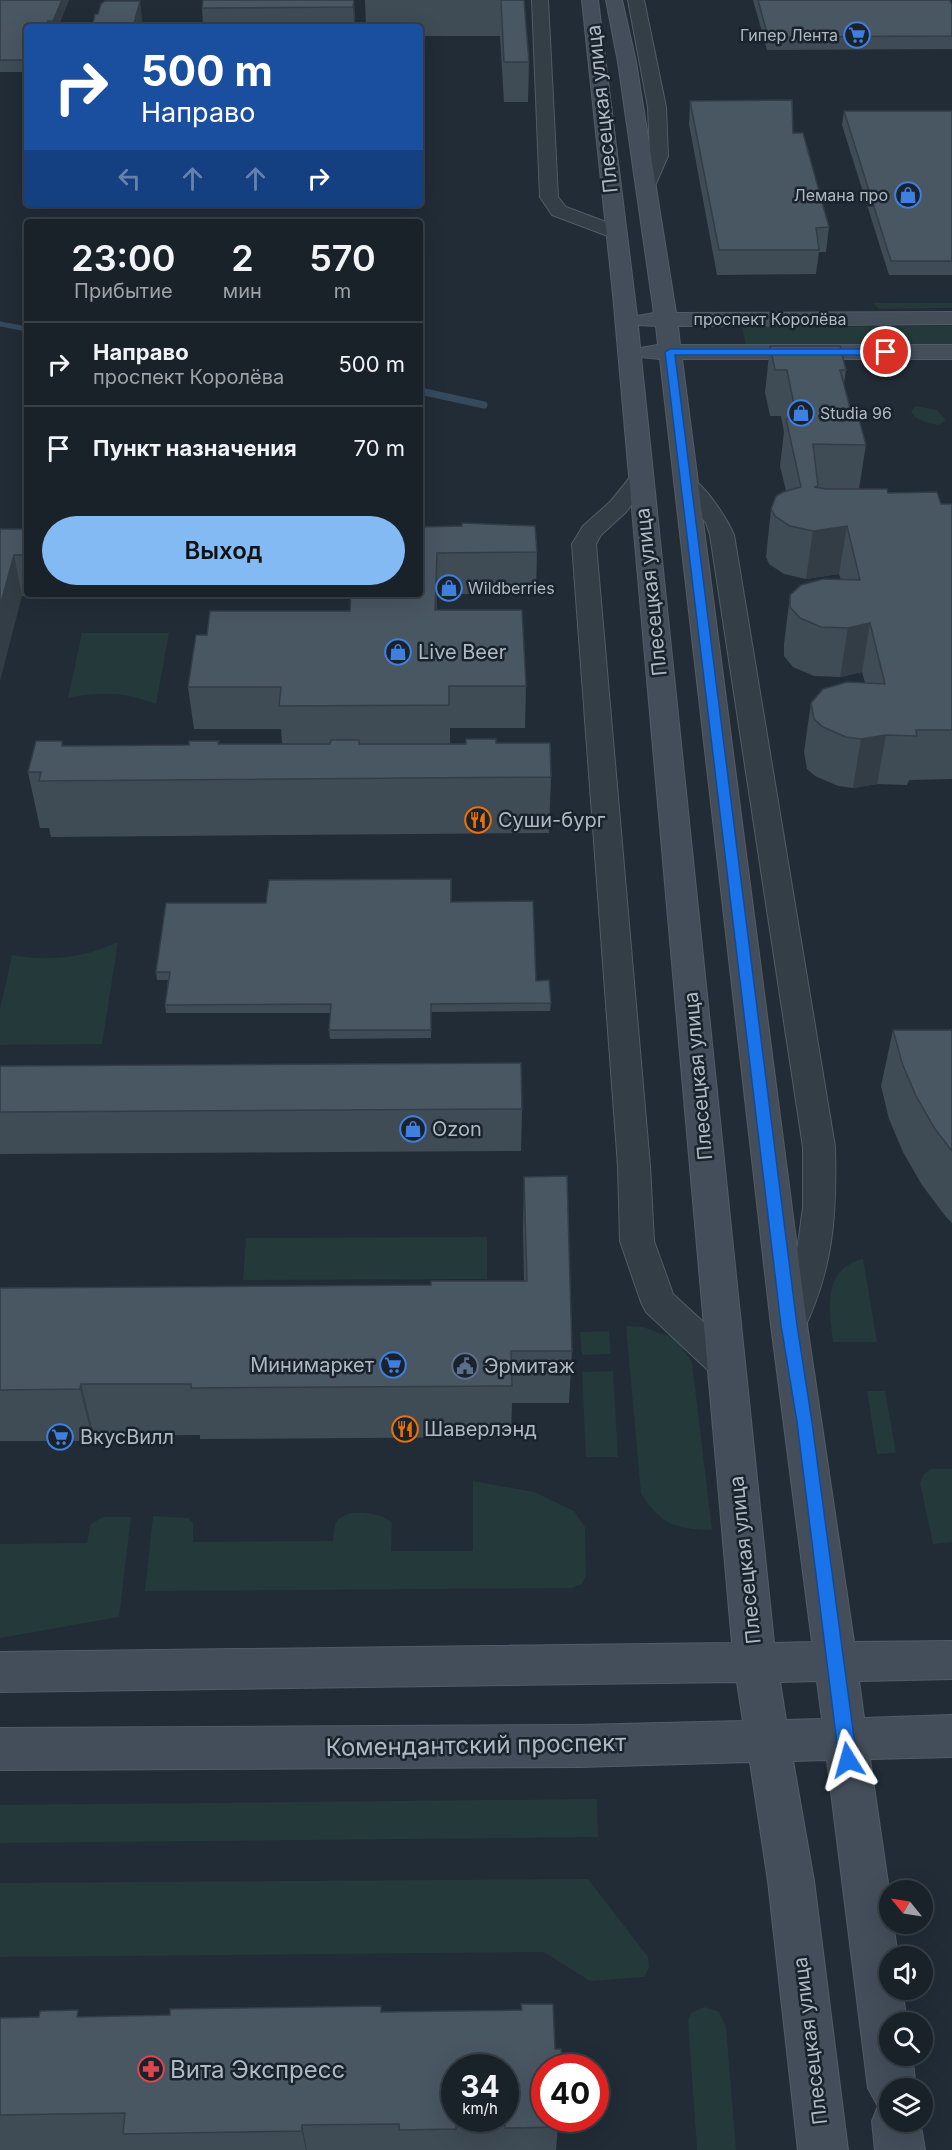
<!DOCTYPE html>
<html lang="ru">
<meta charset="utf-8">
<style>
body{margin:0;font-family:Inter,sans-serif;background:#222931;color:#f1f3f6;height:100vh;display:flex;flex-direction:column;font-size:22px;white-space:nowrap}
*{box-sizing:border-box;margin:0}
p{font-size:20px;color:#9fa3a8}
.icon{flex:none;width:33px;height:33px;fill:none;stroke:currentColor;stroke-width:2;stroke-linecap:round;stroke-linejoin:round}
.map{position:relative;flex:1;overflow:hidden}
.panel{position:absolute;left:24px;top:219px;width:399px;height:378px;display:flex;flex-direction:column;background:#192129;border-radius:6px;box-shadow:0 6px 24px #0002,0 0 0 2px #373e46}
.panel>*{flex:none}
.hud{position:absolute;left:24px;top:24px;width:399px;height:183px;border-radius:6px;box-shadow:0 6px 24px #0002,0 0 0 2px #373e46;background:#1a4fa0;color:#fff;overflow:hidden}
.needle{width:39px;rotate:300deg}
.tools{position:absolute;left:879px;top:1880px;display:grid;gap:12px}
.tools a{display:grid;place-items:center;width:54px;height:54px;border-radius:50%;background:#192129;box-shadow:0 6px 24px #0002,0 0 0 2px #373e46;font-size:30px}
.speed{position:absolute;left:441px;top:2054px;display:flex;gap:12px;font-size:30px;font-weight:700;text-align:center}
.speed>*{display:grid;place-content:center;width:78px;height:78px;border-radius:50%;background:#192129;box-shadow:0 6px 24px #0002,0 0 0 2px #373e46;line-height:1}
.speed small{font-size:15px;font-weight:400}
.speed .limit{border:9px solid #d22;background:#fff;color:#111}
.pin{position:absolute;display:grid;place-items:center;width:51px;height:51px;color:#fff;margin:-26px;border:3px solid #fff;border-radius:50%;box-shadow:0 2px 6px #0007}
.me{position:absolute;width:66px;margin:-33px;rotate:352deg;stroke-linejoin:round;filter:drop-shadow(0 0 4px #0008)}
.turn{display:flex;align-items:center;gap:21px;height:126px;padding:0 18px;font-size:27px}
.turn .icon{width:78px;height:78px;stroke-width:2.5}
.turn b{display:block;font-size:42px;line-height:51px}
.lanes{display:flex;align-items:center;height:57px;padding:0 18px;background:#0003;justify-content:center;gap:30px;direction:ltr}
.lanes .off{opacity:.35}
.eta{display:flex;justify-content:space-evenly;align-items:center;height:102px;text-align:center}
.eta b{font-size:36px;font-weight:600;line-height:42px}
.cta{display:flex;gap:12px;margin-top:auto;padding:12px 18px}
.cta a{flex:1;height:69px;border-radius:36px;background:#84baf3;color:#111;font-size:24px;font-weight:600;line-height:69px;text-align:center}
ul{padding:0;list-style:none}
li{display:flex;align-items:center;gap:18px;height:84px;padding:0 18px;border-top:2px solid #373e46}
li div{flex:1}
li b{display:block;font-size:22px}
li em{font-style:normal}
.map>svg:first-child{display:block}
.green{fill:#243939}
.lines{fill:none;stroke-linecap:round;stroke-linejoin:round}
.stream-far1{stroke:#354a5d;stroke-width:5}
.stream{stroke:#354a5d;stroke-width:7}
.street-casing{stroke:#525c65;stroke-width:2}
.secondary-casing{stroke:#525c65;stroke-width:2}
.street{fill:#343e47;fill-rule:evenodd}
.secondary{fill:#434e5a;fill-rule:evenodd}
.wall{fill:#3f4b55}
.shaded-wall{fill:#333d45}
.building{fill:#495763;stroke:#333d45;stroke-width:1.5;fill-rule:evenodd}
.route{fill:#1a73e8;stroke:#114b97;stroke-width:1.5}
.labels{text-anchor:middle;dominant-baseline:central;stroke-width:5;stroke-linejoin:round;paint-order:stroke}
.far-poi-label{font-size:16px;fill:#afb9c4;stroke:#1a232c;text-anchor:end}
.far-street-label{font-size:16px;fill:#afb9c4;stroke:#1a232c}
.street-label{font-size:20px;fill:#afb9c4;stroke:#1a232c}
.poi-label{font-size:20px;fill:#afb9c4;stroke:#1a232c;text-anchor:start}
.near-street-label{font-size:24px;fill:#afb9c4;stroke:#1a232c}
.near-poi-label{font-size:24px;fill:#afb9c4;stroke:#1a232c;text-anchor:start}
</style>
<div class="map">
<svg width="952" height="2150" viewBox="0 0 952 2150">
<rect width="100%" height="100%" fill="#212c37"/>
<!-- green -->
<g class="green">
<polygon points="873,303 952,303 952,308 879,309"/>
<polygon points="952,326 952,346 746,346 742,327"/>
<path d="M916 406 937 410 946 420 939 425C928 423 915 421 911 411Z"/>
<path d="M82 633H169L156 704C127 692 99 691 68 698Z"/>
<path d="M118 942 102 1044 0 1045V1010L12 955C50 962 83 958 118 942Z"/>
<polygon points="487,1237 487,1279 243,1280 246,1238"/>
<path d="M863 1259 877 1342H833C829 1309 822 1269 863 1259Z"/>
<path d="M626 1326 643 1327 676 1339 692 1362 712 1530C677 1529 661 1526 641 1493Z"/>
<polygon points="609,1331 611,1354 582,1355 580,1332"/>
<polygon points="613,1371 618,1457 586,1457 582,1372"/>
<polygon points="867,1391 885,1391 896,1453 877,1454"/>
<polygon points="930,1469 952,1469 952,1542 933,1544 920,1483 923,1475"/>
<path d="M473 1481 534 1492 574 1511 585 1527 586 1575 582 1584 572 1588 145 1591 153 1516 188 1518 193 1523V1542L333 1541C334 1534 333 1524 339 1519 350 1508 383 1513 392 1523L391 1551H473Z"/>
<polygon points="103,1517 131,1517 119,1617 0,1638 0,1544 87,1543 91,1524"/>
<polygon points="597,1799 598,1837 0,1843 0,1805"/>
<polygon points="588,1879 648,1957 649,1968 644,1977 590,1981 544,1952 0,1957 0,1883"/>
<polygon points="704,2007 719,2012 726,2027 736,2150 697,2150 688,2020 691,2013"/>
</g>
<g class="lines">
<!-- stream-far1 -->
<polyline class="stream-far1" points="0,324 27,329"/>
<!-- stream -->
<polyline class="stream" points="420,391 484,405"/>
<!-- street casing -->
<g class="street-casing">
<g id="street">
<polygon points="532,0 548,0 558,197 566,207 622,228 625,232 622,236 608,236 552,215 540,197"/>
<polygon points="628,0 644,0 666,107 668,156 654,188 645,194 636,188 650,156 648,107"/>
<polygon points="640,473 648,475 651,480 626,512 601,535 596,544 650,1166 654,1241 673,1294 738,1354 743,1364 738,1374 725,1379 712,1374 646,1312 641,1302 620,1241 618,1166 572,544 583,526 610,502 632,475"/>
<path d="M686 476C703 480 727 519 734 535L835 1147C837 1216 833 1272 801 1335L789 1339 777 1335 771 1325 795 1265 803 1208V1147L710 535 706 523 675 483 678 478Z"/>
</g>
</g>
<!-- secondary casing -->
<g class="secondary-casing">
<path id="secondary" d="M582 0H598L637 316 654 313 618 62 606 0H622L636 62 676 313 952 312V324L678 326 680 345H952V359H682L807 1325 854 1642 952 1641V1679L859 1681 864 1718 952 1715V1757L870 1759 890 1897V1923H893L898 1956H890V1989H902L907 2022H890V2055H912L916 2088H890V2121H920L925 2150H875L872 2121 878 2106 868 2088 827 1760 793 1761 814 1881 848 2150H798L768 1881 750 1762 580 1767 0 1770V1728L580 1725 743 1721 737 1682 0 1692V1652L732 1643 613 294ZM638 325 656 326 658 345 640 348ZM641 357 660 359 771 1325 812 1642 774 1643ZM817 1681 822 1719 786 1720 780 1682Z"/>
</g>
<!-- street -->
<use href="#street" class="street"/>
<!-- secondary -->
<use href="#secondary" class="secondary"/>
</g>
<!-- wall -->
<g class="wall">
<polygon points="0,0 69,0 58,27 27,27 27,72 0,72"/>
<polygon points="354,0 355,27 203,27 202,8"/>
<polygon points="365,0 524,0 529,62 528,102 504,102 500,36 420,36 420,27 366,27"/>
<polygon points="753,0 950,0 952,5 952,49 767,50"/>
<polygon points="690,101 793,133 829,227 826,252 819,252 816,274 717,275 689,124"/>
<polygon points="844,111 952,111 952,275 889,275 842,125"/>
<polygon points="770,346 846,370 844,384 853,419 866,445 859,489 888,493 941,504 952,504 952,779 909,780 907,785 877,784 853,788 838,786 815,776 807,769 804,752 811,703 865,683 862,672 840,677 814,676 793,667 784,656 784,644 790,595 841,580 839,574 806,579 784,574 769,564 766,557 771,509 786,491 780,466 784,432 781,416 770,416 765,392"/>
<polygon points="420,527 537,552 536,594 437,594 437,610 526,686 525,728 450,728 450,744 496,743 551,777 549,833 51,837 49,828 40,828 28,772 62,741 63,746 282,744 281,729 194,729 188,687 207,635 350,611 351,594 22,596 0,529 27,529 27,594 420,594"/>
<polygon points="451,902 536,981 551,1003 550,1011 431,1012 431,1038 330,1039 329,1030 330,1013 166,1013 165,1005 168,980 157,980 156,972"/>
<polygon points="893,1030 952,1030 952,1223 946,1217 922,1185 903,1152 889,1119 881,1086"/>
<polygon points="0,1066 522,1109 521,1151 0,1154"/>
<polygon points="524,1177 572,1351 569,1403 512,1403 511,1437 200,1439 200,1435 94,1436 93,1441 0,1441 0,1288 431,1285 524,1281 523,1230"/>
<polygon points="521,2004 544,2067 558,2127 556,2150 0,2150 0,2018 170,2015 381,2006 381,2012 521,2010"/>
</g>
<!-- shaded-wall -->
<g class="shaded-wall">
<polygon points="62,0 69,0 58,27 54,27 53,21"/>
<polygon points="354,0 355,27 354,27 353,7"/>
<polygon points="140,1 143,27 133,27"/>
<polygon points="847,526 839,574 806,579 813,531"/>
<polygon points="437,553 437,594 436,652 435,610"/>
<polygon points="14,555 22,596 0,681 0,606"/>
<polygon points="870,623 862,672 840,677 848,628"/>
<polygon points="886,735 877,784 853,788 861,739"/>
<polygon points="81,1384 94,1436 93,1441 80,1389"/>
<polygon points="302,2125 307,2150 306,2150 302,2131"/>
</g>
<!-- building -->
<g class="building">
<polygon points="0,0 62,0 53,21 48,21 46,27 27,27 27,60 0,60"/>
<polygon points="203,0 354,0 353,7 202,8"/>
<polygon points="501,0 524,0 529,62 504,62"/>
<polygon points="758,0 950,0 952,5 952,36 768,37"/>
<polygon points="105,1 140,1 133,27 92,27 95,14 98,14 101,4"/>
<polygon points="792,100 793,133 803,133 829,227 816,228 819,250 719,250 690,101"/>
<polygon points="844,111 952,111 952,261 891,261"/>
<polygon points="770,346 840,346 846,370 840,370 853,419 859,419 866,445 813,444 818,486 814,487 826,489 887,489 888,493 937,492 941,504 952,504 952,730 916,730 917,736 886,735 861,739 846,737 823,727 814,719 811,703 823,689 847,682 885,684 870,623 848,628 821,627 800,618 790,607 790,595 801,585 823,579 860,580 847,526 813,531 790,526 775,516 771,509 776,496 783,492 801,487 786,419 797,419 787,370 775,370"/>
<polygon points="462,523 535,526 537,552 437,553 435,610 522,610 526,686 449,686 449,705 279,706 281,687 188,687 196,635 207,635 210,611 350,611 351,594 420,594 420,527 462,526"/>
<polygon points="0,529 27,529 27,555 14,555 0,606"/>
<polygon points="466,739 496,739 496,743 550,743 551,777 39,781 41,772 28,772 36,741 62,741 62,746 189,745 189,741 219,741 218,744 330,744 331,740 359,740 359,744 466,744"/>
<polygon points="451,879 451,902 533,901 536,981 549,980 551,1003 431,1004 431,1030 329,1030 331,1004 165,1005 170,972 156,972 166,903 266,903 269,880"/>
<polygon points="893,1030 952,1030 952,1151 935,1129 916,1096 902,1063"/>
<polygon points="521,1063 522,1109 0,1112 0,1066"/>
<polygon points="567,1176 572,1351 511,1351 512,1386 191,1388 191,1384 81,1384 80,1389 0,1390 0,1288 431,1285 431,1281 527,1281 524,1177"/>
<path d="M521 2004H553L555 2049H561L562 2067H544V2118H558V2127L505 2128V2122L456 2123V2129L399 2130V2124L302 2125V2131L123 2134 125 2113 0 2115V2018L39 2017 40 2011 78 2010 77 2017 170 2015V2009L381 2006V2012L522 2010ZM454 2067H506V2118H454Z"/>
</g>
<!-- route -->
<polygon class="route" points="670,349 886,349 890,352 886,355 675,355 797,1325 812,1422 857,1760 854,1766 848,1768 842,1766 839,1760 797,1422 781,1325 665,352"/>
<!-- icons -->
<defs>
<g id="supermarket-ring" transform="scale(1.35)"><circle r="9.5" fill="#1a232c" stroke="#3f7fe0" stroke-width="1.5"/><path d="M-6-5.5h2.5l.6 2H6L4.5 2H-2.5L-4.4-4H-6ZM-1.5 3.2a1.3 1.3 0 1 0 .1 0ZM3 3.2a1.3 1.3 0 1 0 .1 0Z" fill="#3f7fe0"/></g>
<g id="shop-ring" transform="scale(1.35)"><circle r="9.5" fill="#1a232c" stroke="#3f7fe0" stroke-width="1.5"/><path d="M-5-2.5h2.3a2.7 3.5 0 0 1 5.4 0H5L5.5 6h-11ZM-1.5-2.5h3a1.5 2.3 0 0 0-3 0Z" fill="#3f7fe0"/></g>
<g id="restaurant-ring" transform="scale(1.35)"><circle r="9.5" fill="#1a232c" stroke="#e8710a" stroke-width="1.5"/><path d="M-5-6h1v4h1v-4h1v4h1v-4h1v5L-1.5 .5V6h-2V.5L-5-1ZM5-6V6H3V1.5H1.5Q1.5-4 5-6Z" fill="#e8710a"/></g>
<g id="civic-ring" transform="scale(1.35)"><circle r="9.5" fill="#1a232c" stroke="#5c6f8a" stroke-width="1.5"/><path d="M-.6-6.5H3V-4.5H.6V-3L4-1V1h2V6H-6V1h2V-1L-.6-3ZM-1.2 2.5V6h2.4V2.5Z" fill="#5c6f8a"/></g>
<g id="pharmacy-ring" transform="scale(1.35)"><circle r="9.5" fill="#1a232c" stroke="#e0444e" stroke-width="1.5"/><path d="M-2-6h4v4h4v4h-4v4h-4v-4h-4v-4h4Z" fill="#e0444e"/></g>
</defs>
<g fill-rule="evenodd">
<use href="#supermarket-ring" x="857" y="35"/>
<use href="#shop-ring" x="908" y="195"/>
<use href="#shop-ring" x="801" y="413"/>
<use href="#shop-ring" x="449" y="588"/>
<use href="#shop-ring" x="398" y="652"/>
<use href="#restaurant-ring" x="478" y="820"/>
<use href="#shop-ring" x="413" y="1129"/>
<use href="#supermarket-ring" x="393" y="1365"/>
<use href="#civic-ring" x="465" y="1366"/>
<use href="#restaurant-ring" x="405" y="1429"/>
<use href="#supermarket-ring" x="60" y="1437"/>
<use href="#pharmacy-ring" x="151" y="2069"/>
</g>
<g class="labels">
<!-- far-poi labels -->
<g class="far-poi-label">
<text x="838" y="35">Гипер Лента</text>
<text x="888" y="195">Лемана про</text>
<text x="820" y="413" text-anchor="start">Studia 96</text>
<text x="468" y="588" text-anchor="start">Wildberries</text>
</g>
<!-- far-street labels -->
<g class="far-street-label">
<text x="770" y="319">проспект Королёва</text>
</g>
<!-- street labels -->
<g class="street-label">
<text transform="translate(602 109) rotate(-96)">Плесецкая улица</text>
<text transform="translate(651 592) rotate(-96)">Плесецкая улица</text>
<text transform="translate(698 1076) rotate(-95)">Плесецкая улица</text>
<text transform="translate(745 1560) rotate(-96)">Плесецкая улица</text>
<text transform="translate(810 2041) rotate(-97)">Плесецкая улица</text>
</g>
<!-- poi labels -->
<g class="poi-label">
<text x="418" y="652">Live Beer</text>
<text x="498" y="820">Суши-бург</text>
<text x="432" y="1129">Ozon</text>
<text x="374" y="1365" text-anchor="end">Минимаркет</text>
<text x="484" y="1366">Эрмитаж</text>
<text x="424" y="1429">Шаверлэнд</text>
<text x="80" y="1437">ВкусВилл</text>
</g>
<!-- near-street labels -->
<g class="near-street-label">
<text transform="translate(476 1745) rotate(-1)">Комендантский проспект</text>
</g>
<!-- near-poi labels -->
<g class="near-poi-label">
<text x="170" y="2069">Вита Экспресс</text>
</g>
</g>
</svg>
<div class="tools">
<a><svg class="needle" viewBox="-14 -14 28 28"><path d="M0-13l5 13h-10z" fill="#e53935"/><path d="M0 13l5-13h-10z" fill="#9fa3a8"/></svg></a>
<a><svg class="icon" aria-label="sound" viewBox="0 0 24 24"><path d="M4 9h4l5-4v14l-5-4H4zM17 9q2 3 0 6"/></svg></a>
<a><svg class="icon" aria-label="search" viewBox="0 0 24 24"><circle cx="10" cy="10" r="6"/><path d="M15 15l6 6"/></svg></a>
<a><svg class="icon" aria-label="layers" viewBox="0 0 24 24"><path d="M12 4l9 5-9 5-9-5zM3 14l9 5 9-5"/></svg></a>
</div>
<div class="speed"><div>34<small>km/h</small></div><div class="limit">40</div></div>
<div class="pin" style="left:886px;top:352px;background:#d93025"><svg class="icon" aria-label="arrive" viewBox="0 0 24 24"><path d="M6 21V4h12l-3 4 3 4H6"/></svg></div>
<svg class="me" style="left:848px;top:1760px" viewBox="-20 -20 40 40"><path d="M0-17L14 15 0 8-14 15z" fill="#1a73e8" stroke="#fff" stroke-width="4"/></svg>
<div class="hud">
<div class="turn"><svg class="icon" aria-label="right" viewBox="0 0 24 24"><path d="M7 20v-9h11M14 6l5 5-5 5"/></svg><div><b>500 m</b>Направо</div></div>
<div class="lanes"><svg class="icon off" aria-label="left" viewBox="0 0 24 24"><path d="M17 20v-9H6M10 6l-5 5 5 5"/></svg><svg class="icon off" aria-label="ahead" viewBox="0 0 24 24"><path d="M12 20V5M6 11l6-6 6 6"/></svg><svg class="icon off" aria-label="ahead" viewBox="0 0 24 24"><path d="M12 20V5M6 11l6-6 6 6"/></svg><svg class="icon" aria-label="right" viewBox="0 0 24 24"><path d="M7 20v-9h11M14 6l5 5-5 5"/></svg></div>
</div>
<section class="panel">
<div class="eta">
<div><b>23:00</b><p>Прибытие</p></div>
<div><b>2</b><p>мин</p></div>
<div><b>570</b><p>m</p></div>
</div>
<ul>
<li><svg class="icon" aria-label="right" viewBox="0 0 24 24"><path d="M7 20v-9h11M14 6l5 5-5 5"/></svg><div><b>Направо</b><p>проспект Королёва</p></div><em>500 m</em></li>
<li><svg class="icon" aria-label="arrive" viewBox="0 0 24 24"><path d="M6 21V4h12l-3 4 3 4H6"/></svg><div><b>Пункт назначения</b></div><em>70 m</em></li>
</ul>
<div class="cta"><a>Выход</a></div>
</section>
</div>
